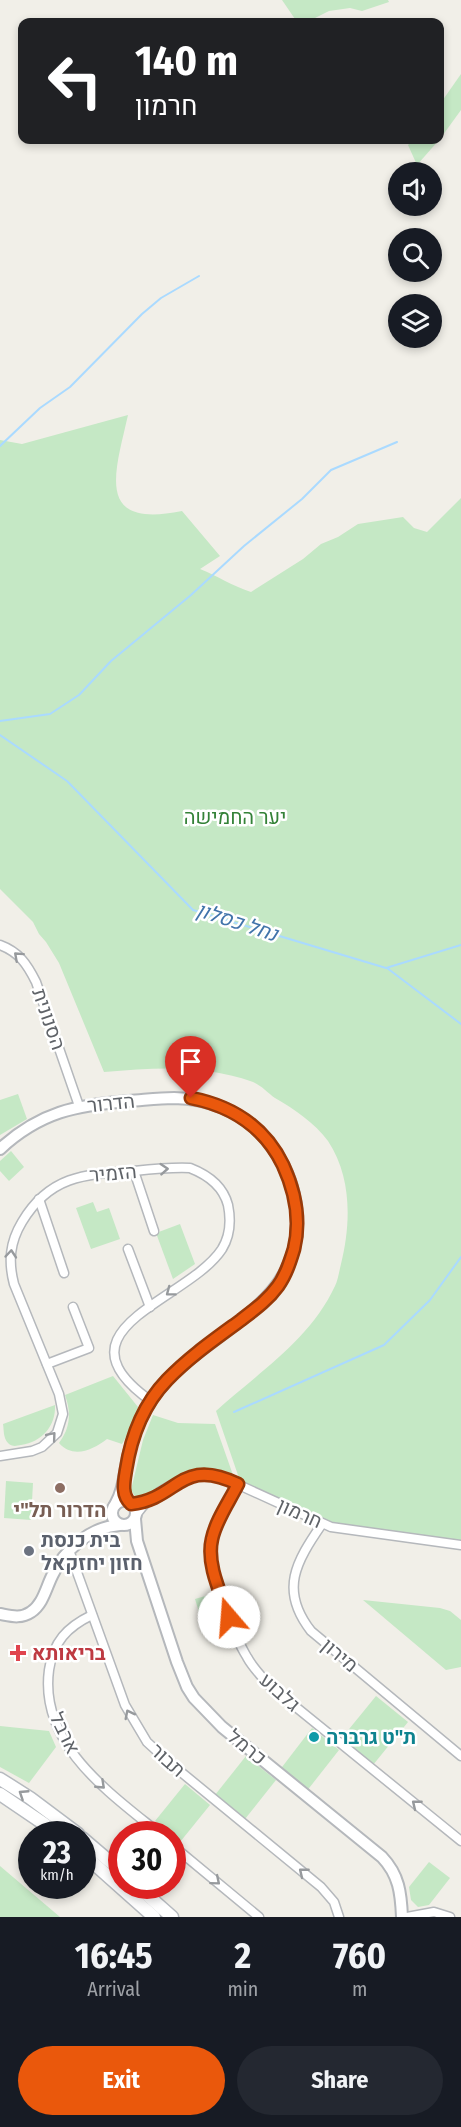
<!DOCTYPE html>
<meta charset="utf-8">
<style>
body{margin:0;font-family:"Fira Sans Condensed",Heebo,sans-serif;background:#242831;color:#f1f3f6;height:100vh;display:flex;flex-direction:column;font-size:22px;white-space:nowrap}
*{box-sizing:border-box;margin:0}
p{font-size:20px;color:#9ea1a6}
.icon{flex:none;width:33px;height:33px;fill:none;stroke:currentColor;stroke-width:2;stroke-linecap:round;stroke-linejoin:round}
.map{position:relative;height:1917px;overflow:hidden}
.drawer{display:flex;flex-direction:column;background:#171b24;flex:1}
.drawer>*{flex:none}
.guide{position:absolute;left:18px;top:18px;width:426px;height:126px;border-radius:12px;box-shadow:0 3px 9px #0003;background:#202124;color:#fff;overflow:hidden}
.controls{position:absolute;left:388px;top:162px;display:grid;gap:12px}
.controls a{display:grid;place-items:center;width:54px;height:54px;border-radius:50%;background:#171b24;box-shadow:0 3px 9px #0003;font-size:30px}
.speed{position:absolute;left:18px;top:1821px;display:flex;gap:12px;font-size:30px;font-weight:700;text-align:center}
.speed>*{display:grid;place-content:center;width:78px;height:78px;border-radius:50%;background:#171b24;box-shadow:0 3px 9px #0003;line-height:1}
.speed small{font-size:15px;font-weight:400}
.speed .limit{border:9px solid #d22;background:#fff;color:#111}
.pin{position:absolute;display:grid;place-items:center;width:51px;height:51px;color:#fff;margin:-62px -26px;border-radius:50% 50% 50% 0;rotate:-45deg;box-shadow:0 0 6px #0007}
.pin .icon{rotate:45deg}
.me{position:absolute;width:66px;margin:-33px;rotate:342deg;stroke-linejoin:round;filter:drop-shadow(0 0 4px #0008)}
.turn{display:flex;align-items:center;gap:21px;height:126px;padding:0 18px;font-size:27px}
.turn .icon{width:78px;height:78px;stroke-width:2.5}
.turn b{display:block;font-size:42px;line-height:51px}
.eta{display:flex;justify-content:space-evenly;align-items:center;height:102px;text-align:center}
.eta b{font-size:36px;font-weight:700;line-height:42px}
.action{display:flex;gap:12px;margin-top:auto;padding:12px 18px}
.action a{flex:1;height:69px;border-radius:36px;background:#ea580c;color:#fff;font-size:24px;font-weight:700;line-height:69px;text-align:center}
.action a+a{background:#242831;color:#f1f3f6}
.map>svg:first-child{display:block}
.green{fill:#c5e8c5}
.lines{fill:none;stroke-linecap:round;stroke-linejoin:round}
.stream{stroke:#aadaff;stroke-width:2}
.minor-casing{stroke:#b5b8bc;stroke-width:11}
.tertiary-casing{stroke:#b5b8bc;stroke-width:14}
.secondary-casing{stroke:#b6babf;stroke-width:15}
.minor{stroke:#fff;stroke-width:8}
.tertiary{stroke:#fff;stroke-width:10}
.secondary{stroke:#fff;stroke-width:12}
.oneway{stroke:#979a9d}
.route-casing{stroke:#983908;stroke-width:15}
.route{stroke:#ea580c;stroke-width:10}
.education-dot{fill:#8d6e63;stroke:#fff;stroke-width:2}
.worship-dot{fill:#6b7280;stroke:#fff;stroke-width:2}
.health-dot{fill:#e0444e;stroke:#fff;stroke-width:2}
.culture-dot{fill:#0f9aa8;stroke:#fff;stroke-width:2}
.labels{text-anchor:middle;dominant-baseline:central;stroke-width:5;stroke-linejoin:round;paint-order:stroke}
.park-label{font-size:20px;fill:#348238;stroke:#fff}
.street-label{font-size:20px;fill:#5f6368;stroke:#fff}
.education-label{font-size:20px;font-weight:bold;fill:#785e54;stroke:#fff}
.worship-label{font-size:20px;font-weight:bold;fill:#5b616d;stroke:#fff;text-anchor:start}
.health-label{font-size:20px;font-weight:bold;fill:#be3a42;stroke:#fff;text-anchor:start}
.culture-label{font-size:20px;font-weight:bold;fill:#0d838f;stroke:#fff;text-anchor:start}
.water-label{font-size:21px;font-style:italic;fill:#4174aa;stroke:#fff}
</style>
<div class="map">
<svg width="461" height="1917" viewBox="0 0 461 1917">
<rect width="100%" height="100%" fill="#f1efe8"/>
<!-- green -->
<g class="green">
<polygon points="282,0 388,0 389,2 362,11 350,8 329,11 309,21 301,22 295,19"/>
<polygon points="461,74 461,110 440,139 440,104"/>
<polygon points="413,140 439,140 417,165 408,145"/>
<path d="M128 415C115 473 94 529 182 511L220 556 200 569C218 576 232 586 251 592L303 559 321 544 338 537 358 524 403 517 414 528 427 532 461 498V1546L321 1524 240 1481 216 1411C259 1372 310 1340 335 1286 338 1280 339 1272 341 1264 351 1224 352 1177 328 1141 315 1123 294 1109 275 1098 268 1093 261 1085 253 1082 201 1064 157 1068 104 1072L59 963 46 942 39 934 33 922 0 889V440L22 444Z"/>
<polygon points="18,1094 27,1119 0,1135 0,1100"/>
<polygon points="11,1151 24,1167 9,1181 0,1171 0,1161"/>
<polygon points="93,1202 97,1212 109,1208 120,1239 91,1249 76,1208"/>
<polygon points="180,1224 195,1264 173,1279 156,1233"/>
<path d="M113 1376 138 1407 137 1417 122 1444 107 1439C93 1450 73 1459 59 1443 71 1427 71 1412 65 1395Z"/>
<path d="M55 1405C56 1426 42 1442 21 1445 16 1446 12 1447 8 1443 3 1438 4 1430 3 1424Z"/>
<path d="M153 1415 178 1423 215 1424 233 1475C204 1460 164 1487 138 1501L131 1490 143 1440Z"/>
<polygon points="6,1481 33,1483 31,1520 4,1518"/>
<polygon points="212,1594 219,1617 202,1622 195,1599"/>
<polygon points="363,1600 440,1608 450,1611 461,1620 461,1667 446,1670"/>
<polygon points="376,1696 408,1722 373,1765 341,1739"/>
<polygon points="0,1726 49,1731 56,1747 29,1783 0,1767"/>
<polygon points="312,1728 339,1750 306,1792 279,1771"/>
<polygon points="246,1756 276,1780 245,1819 215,1795"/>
<polygon points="185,1784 210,1805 180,1842 155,1821"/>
<polygon points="429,1862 450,1878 429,1905 418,1907 411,1900 409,1887"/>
<polygon points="0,1866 60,1917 0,1917"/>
</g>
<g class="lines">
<!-- stream -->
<g class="stream">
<polyline points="0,446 40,408 70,387 142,314 161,298 199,276"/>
<polyline points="0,721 50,714 79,695 111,661 191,595 244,546 302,499 331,470 397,442"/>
<polyline points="0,735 67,781 193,910 386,968 461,945"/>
<polyline points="387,968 461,1024"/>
<polyline points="234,1412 384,1345 430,1300 461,1257"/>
</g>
<!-- minor casing -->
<g class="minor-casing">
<g id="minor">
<path d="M0 945C19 952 27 964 36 982L79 1106"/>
<polyline points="134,1171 154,1231"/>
<polyline points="39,1199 64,1273"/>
<polyline points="128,1249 150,1307"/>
<polyline points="47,1364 89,1348 73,1307"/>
<path d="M0 1456 32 1451 42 1447 57 1433 63 1414 59 1394 14 1284C8 1261 10 1242 22 1222 50 1175 86 1174 134 1171 153 1169 172 1167 190 1168 208 1175 223 1186 228 1205 231 1220 230 1236 222 1249 188 1301 49 1329 151 1401"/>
<path d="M239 1484C229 1502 214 1522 211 1543 208 1569 233 1634 247 1657 253 1668 262 1677 270 1686L461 1841"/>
<polyline points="131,1504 148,1501"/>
<path d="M136 1515C152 1491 186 1474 215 1474L331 1527 461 1545"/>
<path d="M322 1524C296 1562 279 1590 311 1631L461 1756"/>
<polyline points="69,1550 125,1705 147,1742 170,1763 321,1887 334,1902 339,1917"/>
<path d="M92 1615C67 1627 53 1642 49 1670 39 1745 110 1793 160 1834"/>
<polyline points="172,1845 259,1917"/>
<polyline points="407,1917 434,1912 450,1917"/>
</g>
</g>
<!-- tertiary casing -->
<g class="tertiary-casing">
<g id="tertiary">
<path d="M0 1149C40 1112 76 1105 129 1101 144 1100 159 1098 174 1098 217 1099 250 1115 274 1150 289 1171 297 1197 297 1223 298 1311 199 1333 155 1395 141 1414 133 1435 128 1457 124 1474 124 1489 115 1505"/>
<circle cx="124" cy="1513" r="12"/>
<path d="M135 1519 137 1541 177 1662 187 1687 194 1698 222 1727 382 1857C399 1875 401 1893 402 1917"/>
<path d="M0 1614C11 1616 21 1619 31 1612 43 1604 46 1588 52 1576 64 1550 90 1527 120 1525"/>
</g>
</g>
<!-- secondary casing -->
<g class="secondary-casing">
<g id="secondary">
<polyline points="0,1779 30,1798 78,1834"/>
<polyline points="0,1794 59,1834"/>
<polyline points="82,1838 122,1872"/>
<polyline points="82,1853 154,1917"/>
<polyline points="137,1886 172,1917"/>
</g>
</g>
<!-- minor -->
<use href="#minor" class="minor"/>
<!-- tertiary -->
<use href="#tertiary" class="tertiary"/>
<!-- secondary -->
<use href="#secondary" class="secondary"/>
</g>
<!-- one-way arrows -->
<defs><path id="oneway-chevron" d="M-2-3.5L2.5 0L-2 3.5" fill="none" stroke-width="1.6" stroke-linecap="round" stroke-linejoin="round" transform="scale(1.5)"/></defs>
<g class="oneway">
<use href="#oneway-chevron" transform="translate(18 956) rotate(-138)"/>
<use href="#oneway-chevron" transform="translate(164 1169) rotate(-4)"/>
<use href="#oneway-chevron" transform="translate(11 1254) rotate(-85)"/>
<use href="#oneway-chevron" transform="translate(170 1292) rotate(143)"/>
<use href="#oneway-chevron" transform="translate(52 1436) rotate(-50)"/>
<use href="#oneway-chevron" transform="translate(129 1714) rotate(-117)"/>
<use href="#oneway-chevron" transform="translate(101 1785) rotate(43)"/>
<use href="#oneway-chevron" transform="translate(23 1794) rotate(-147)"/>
<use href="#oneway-chevron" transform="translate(416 1804) rotate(-141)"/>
<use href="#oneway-chevron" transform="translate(303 1872) rotate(-141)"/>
<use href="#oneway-chevron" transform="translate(216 1881) rotate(40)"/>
</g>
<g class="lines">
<!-- route casing -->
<g class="route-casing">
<path id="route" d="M191 1098C232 1106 264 1126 283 1165 295 1191 301 1220 294 1249 290 1262 286 1275 278 1286 268 1300 254 1310 241 1320 215 1339 189 1357 167 1380 143 1405 131 1437 126 1470 124 1482 121 1495 131 1504 179 1499 180 1456 238 1484 229 1502 216 1520 212 1539 206 1564 221 1594 229 1617"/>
</g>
<!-- route -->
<use href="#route" class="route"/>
</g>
<!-- markers -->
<circle class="education-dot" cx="60" cy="1488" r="6"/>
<circle class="worship-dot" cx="29" cy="1551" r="6"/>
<path class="health-dot" d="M15 1644h6v6h6v6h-6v6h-6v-6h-6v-6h6z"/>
<circle class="culture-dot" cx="314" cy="1737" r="6"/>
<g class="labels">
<!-- park labels -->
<g class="park-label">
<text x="235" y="817">יער החמישה</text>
</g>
<!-- street labels -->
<g class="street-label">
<text transform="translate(49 1019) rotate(71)">הסנונית</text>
<text transform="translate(111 1103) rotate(-6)">הדרור</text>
<text transform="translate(113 1173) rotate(-5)">הזמיר</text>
<text transform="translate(300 1513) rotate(24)">חרמון</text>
<text transform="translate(340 1655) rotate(40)">מירון</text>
<text transform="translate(280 1692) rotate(42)">גלבוע</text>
<text transform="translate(65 1733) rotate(64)">ארבל</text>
<text transform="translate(247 1747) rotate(39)">כרמל</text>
<text transform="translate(168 1760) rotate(42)">תבור</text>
</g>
<!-- education labels -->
<g class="education-label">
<text x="60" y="1510">הדרור תל"י</text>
</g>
<!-- worship labels -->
<g class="worship-label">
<text x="41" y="1540">בית כנסת<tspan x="41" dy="23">חזון יחזקאל</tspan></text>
</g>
<!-- health labels -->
<g class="health-label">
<text x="32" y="1653">בריאותא</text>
</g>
<!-- culture labels -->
<g class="culture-label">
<text x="326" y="1737">ת"ט גרברה</text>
</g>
<!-- water labels -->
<g class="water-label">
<text transform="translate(237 922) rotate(18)">נחל כסלון</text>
</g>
</g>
</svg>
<div class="controls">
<a><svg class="icon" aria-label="sound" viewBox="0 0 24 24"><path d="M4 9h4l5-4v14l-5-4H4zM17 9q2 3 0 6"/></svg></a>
<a><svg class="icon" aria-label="search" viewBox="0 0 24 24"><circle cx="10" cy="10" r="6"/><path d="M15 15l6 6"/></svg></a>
<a><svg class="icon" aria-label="layers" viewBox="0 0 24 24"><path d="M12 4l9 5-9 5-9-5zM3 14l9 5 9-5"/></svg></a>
</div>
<div class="speed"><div>23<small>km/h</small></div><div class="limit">30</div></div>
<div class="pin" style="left:191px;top:1098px;background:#d93025"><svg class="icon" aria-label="arrive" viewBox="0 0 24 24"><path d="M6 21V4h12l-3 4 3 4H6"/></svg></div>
<svg class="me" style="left:229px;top:1617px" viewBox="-20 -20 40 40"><circle r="19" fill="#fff"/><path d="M0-13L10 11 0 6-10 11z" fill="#ea580c"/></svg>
<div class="guide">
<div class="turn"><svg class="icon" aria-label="left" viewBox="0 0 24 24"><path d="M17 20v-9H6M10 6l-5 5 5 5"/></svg><div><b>140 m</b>חרמון</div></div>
</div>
</div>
<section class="drawer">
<div class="eta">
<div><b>16:45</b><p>Arrival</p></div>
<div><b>2</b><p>min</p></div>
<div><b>760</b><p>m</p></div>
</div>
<div class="action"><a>Exit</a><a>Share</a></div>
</section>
